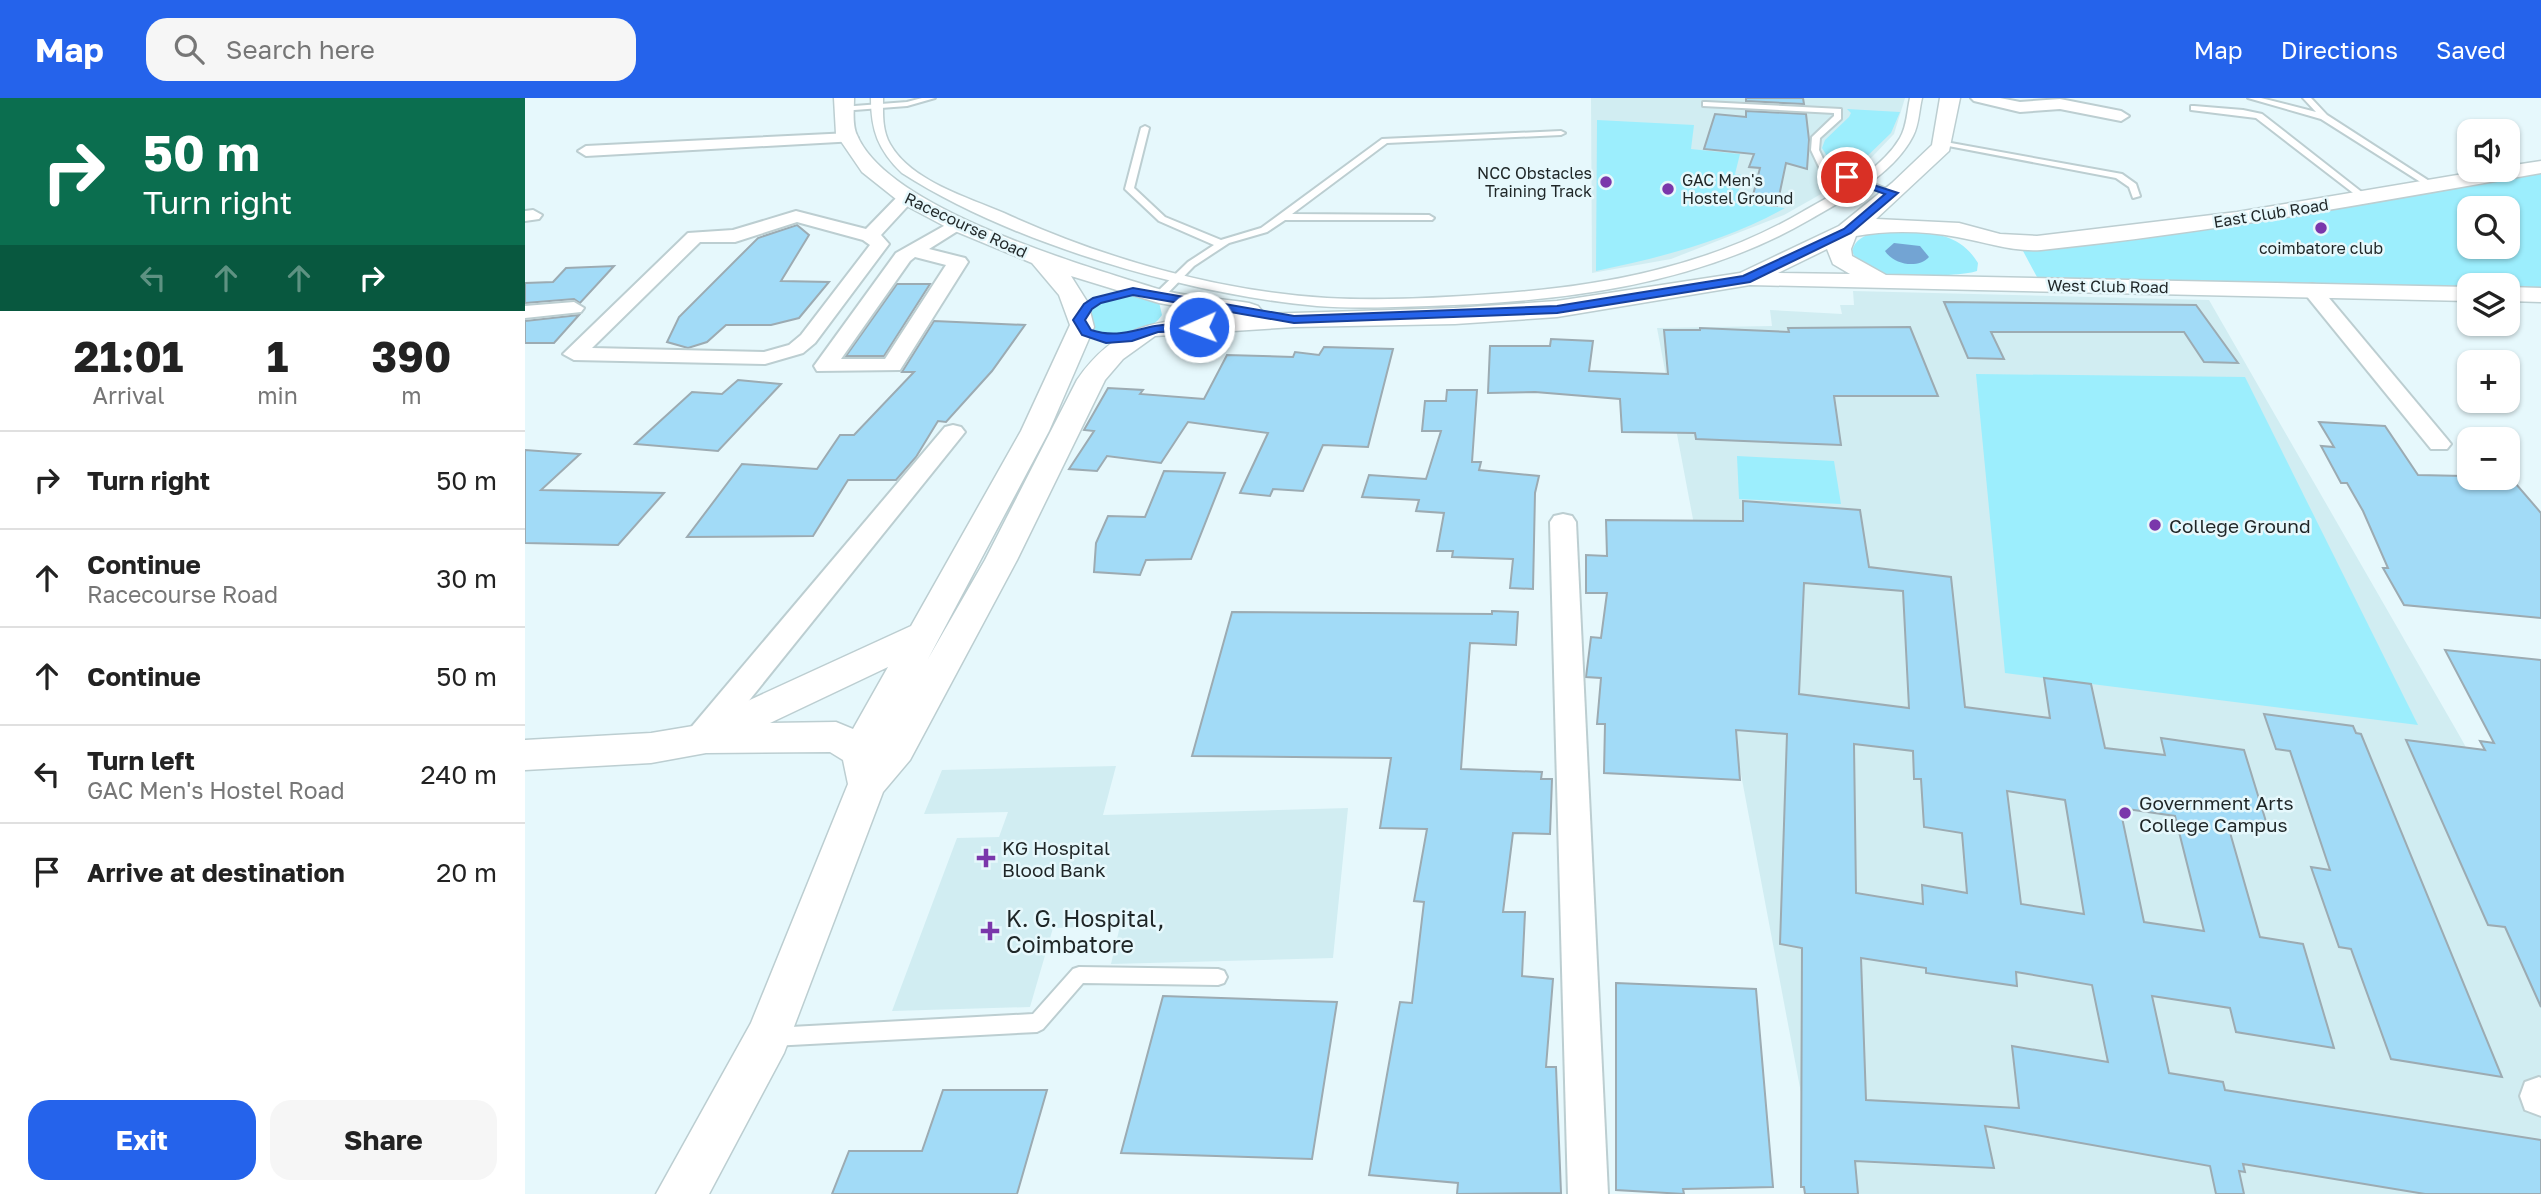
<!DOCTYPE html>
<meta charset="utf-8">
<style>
body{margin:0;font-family:"Golos Text",sans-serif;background:#f6f6f6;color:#222;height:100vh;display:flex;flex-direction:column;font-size:26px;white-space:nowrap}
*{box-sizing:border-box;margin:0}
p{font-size:23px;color:#767676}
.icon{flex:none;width:38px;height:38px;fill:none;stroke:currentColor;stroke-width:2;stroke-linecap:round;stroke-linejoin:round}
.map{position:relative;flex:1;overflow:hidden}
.panel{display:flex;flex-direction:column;background:#fff;width:525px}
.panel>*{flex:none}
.banner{background:#0b6e4f;color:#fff;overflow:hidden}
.controls{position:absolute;left:1932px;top:21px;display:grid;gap:14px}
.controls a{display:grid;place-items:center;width:63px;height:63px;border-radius:14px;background:#fff;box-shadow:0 2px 5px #0004;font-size:35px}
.pin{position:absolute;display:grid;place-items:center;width:60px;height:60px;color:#fff;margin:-30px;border:4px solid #fff;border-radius:50%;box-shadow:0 2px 7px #0007}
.me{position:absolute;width:77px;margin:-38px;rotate:268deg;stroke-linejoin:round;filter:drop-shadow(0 0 5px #0008)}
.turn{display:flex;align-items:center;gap:24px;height:147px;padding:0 28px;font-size:32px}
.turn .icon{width:91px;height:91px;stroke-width:2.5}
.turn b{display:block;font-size:49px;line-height:60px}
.lanes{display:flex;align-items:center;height:66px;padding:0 28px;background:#0003;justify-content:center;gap:35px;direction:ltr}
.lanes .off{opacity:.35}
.eta{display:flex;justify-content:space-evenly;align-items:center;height:119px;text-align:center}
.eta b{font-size:42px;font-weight:700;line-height:49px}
.primary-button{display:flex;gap:14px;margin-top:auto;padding:14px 28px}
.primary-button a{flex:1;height:80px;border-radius:21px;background:#2563eb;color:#fff;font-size:28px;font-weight:700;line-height:80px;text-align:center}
.primary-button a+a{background:#f6f6f6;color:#222}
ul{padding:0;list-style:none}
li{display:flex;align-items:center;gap:21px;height:98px;padding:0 28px;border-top:2px solid #e0e0e0}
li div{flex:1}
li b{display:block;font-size:26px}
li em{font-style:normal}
header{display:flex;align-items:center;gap:42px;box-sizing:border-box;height:98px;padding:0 35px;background:#2563eb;color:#fff}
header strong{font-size:33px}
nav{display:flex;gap:38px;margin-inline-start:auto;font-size:24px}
.search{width:490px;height:63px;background:#f6f6f6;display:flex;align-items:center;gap:18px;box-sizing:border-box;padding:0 24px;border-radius:21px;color:#767676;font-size:26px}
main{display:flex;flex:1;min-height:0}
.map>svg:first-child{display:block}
.built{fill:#d1edf2}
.green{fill:#9ceefd;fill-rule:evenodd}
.water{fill:#73a4d3}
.building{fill:#a2dbf7;stroke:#9cabb2;stroke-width:2;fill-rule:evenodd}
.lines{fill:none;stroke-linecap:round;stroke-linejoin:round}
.service-casing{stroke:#bcced1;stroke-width:4}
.pedestrian-casing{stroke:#bcced1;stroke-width:3}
.minor-casing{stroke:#bcced1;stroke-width:4}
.tertiary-casing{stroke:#bcced1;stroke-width:3}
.service{fill:#fff;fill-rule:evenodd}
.pedestrian{fill:#fff;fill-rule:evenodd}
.minor{fill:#fff;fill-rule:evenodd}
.tertiary{fill:#fff;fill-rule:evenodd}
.route{fill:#2563eb;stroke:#184099;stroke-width:2}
.poi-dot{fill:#7a37ab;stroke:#e6f8fc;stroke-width:2.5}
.labels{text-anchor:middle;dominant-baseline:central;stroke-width:5;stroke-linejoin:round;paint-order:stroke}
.far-poi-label{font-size:16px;fill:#1f2627;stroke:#e6f8fc;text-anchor:end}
.far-street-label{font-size:16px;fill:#1f2627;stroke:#e6f8fc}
.poi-label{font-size:19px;fill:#1f2627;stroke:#e6f8fc;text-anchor:start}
.near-poi-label{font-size:23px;fill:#1f2627;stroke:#e6f8fc;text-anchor:start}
</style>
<header>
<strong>Map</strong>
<div class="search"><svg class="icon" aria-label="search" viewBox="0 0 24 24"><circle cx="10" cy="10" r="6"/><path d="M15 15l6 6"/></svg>Search here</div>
<nav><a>Map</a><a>Directions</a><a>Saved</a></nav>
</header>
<main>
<section class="panel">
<div class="banner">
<div class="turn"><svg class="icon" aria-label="right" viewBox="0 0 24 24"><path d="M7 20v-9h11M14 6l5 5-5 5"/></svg><div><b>50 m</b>Turn right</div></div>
<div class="lanes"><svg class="icon off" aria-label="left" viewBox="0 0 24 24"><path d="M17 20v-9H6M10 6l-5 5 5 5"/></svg><svg class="icon off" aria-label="ahead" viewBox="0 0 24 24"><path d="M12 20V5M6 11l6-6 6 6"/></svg><svg class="icon off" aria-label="ahead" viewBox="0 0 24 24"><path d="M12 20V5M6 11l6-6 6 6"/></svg><svg class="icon" aria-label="right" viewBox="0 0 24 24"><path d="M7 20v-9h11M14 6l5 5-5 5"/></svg></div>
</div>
<div class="eta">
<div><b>21:01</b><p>Arrival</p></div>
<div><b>1</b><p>min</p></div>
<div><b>390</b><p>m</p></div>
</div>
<ul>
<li><svg class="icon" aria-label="right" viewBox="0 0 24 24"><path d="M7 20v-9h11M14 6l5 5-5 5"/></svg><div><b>Turn right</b></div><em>50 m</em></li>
<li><svg class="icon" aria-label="ahead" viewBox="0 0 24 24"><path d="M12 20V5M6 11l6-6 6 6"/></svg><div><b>Continue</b><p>Racecourse Road</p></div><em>30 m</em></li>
<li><svg class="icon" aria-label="ahead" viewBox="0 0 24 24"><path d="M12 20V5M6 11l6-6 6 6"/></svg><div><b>Continue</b></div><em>50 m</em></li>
<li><svg class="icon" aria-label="left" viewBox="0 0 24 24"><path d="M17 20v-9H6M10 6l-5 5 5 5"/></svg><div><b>Turn left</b><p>GAC Men's Hostel Road</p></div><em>240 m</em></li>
<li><svg class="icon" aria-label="arrive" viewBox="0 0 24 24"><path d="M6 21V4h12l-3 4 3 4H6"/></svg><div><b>Arrive at destination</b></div><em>20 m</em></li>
</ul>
<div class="primary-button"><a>Exit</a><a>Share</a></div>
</section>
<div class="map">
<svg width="2016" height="1096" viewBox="0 0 2016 1096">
<rect width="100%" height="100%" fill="#e6f8fc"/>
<!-- built -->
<g class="built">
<polygon points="1066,0 1380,0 1369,36 1347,59 1312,87 1259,117 1146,161 1067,175"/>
<polygon points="1328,193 1684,202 1937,642 2016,788 2016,1096 1295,1096 1132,230 1247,228 1245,212 1317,216 1315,207 1329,207"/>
<polygon points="591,668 578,717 823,710 808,860 586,866 595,828 528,830 505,909 367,913 432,740 474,739 483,714 399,716 417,672"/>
</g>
<!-- green -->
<g class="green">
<polygon points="1322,11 1375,14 1366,35 1333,67 1302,58 1297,50 1300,42 1324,19 1326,15"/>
<path d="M1072 22 1169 27 1166 51 1215 56 1210 76 1218 77 1210 105 1260 110C1201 143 1137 159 1071 173Z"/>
<path d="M2016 72V194L1983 193V187H1944V192L1512 179 1498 153ZM1944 110H1983V149H1944Z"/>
<path d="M1381 133C1412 136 1435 136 1453 165L1452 173C1439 178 1360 181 1349 176 1337 171 1331 163 1327 153 1333 131 1363 134 1381 133Z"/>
<path d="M605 197 634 204 637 217C622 239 589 243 566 231L561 220C571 203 588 200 605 197Z"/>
<polygon points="1451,276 1720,279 1893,627 1480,575"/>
<polygon points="1212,358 1309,363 1316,406 1214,401"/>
</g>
<!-- water -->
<path class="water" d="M1369 145 1395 148 1404 159C1393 171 1369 167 1360 153Z"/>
<!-- building -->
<g class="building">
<polygon points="1221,0 1278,0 1279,6 1221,3"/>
<polygon points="1221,13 1281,16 1284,42 1282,71 1261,65 1252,108 1226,105 1235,70 1224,69 1229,56 1179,51 1190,16 1221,19"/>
<polygon points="272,127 284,137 256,183 304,184 274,220 246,227 201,227 182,244 163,250 142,244 154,219 233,140"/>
<polygon points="89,168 55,205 49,201 0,205 0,185 28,184 41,170"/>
<polygon points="372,186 405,186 359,258 321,258"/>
<polygon points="1419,204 1671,207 1713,265 1679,264 1659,234 1466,234 1479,261 1443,260"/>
<polygon points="54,217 29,245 0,245 0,223"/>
<polygon points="409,223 500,227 467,273 421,324 413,323 391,359 371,382 323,382 288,438 162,439 217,366 292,371 315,337 329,337 389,274 377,274"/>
<polygon points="1385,229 1413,298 1309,298 1316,347 1171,341 1170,335 1097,334 1095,301 1010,294 963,295 965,248 1025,248 1026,241 1068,243 1064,273 1143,276 1139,232 1175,232 1175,230 1264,234 1263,230"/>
<polygon points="799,249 868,251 843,349 798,347 778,393 748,391 745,398 715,395 743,335 663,324 636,365 582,358 572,373 544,371 569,333 559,332 583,290 618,292 615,296 679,301 702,257 768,259 770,254 794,257"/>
<polygon points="213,282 256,286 193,353 110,346 167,294 197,296"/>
<polygon points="922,292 952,292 947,364 956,364 954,372 1014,378 1010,395 1008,491 985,490 988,461 927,459 928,453 912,453 919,415 891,413 894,402 837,399 844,377 901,381 916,333 897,333 900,303 921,303"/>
<polygon points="1794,324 1860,328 1893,377 1985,379 2016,415 2016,520 1879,507 1858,470 1863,470 1838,413 1822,385 1816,385 1796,348 1809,349"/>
<polygon points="0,352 55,356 16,392 139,395 93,447 0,445"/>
<polygon points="639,373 700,375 666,461 621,462 615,477 569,474 571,445 583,418 620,419"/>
<path d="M1218 403 1335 412 1344 469 1426 479 1440 609 1525 620 1519 580 1566 586 1580 650 1640 657 1636 640 1719 652 1743 730 1702 724 1735 839 1778 846 1809 950 1711 934 1705 910 1627 898 1644 975 1698 984 1700 992 2016 1042V1096H1900L1718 1066 1720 1074 1714 1073 1719 1096H1691L1685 1068 1460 1028 1469 1070 1330 1063 1333 1096H1280L1279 1089H1276L1277 850 1255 846 1262 636 1211 632 1215 682 1079 675 1080 626H1072L1076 580 1061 579 1066 539 1076 540 1082 495H1061V457L1082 458 1081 422 1218 423ZM1279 485 1378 493 1384 610 1274 596ZM1329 646 1388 653 1389 681H1396L1399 729 1437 735 1442 795 1397 787 1398 806 1331 795ZM1482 693 1540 702 1559 816 1496 806ZM1595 710 1650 718 1679 833 1619 824ZM1336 860 1401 870V875L1492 888 1491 874 1567 887 1583 964 1487 948 1494 1010 1341 1002Z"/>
<polygon points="967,513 993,514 991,547 945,545 936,671 1017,674 1016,681 1027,681 1025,736 988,735 978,814 1000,814 997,878 1028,881 1021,969 1031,969 1036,1095 932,1096 933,1085 844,1077 875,904 887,905 899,804 889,803 902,731 855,730 866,660 667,658 707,514 967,516"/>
<polygon points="1920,552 2016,562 2016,909 1980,829 1963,827 1881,642 1960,652 1955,643 1969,645"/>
<polygon points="1739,616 1828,628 1831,635 1836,636 1977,979 1866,961 1826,851 1814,849 1786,769 1805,772 1765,653 1751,651"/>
<polygon points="1091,885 1231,891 1248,1089 1158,1091 1159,1096 1091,1092"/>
<polygon points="638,898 812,904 787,1061 596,1055"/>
<polygon points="418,992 522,992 492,1096 307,1096 324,1053 397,1053"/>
</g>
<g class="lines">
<!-- service casing -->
<g class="service-casing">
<g id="service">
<polygon points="397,0 410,0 382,8 316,13 312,11 316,9 382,4"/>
<polygon points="1723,0 1736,0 1791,14 1778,0 1786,0 1802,17 1912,88 1905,90 1796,21"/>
<polygon points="1181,4 1316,11 1316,21 1295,40 1294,52 1301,67 1372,95 1365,97 1295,71 1286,52 1287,39 1309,18 1309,15 1178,8 1178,4"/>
<polygon points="1669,8 1718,12 1737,16 1843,99 1836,101 1731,20 1666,12 1666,8"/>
<polygon points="620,28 624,30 609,90 640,119 696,142 736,130 857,41 1036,33 1040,35 1036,37 862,45 767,116 904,117 909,120 907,122 760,122 742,134 704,145 669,168 638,200 630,200 630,196 663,164 689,147 634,123 600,91 616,30"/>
<polygon points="1415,43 1597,76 1611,86 1615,98 1608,100 1604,89 1591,80 1418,47 1415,47"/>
<polygon points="554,869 693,871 699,873 702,879 699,885 693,887 558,885 518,931 512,934 247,948 240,945 238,939 240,933 247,930 508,916 548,871"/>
</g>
</g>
<!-- pedestrian casing -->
<g class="pedestrian-casing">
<path id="pedestrian" d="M346 0H358C358 16 357 32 365 46 386 83 442 99 479 115 580 161 692 193 802 200 857 203 913 200 967 196 1075 189 1183 169 1277 114 1310 95 1355 74 1375 40 1382 28 1382 13 1385 0H1397C1394 12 1394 27 1388 38 1368 77 1320 101 1284 122 1170 188 1034 204 904 208 867 209 829 211 792 208 661 196 488 146 377 75 353 52 346 32 346 0Z"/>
</g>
<!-- minor casing -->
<g class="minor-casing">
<g id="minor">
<polygon points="1446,0 1475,0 1495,4 1535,1 1596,13 1604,18 1596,23 1535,11 1495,14 1449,3"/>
<polygon points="325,35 333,40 331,43 61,58 53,53 61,48"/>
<path d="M382 94 391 99 356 137 364 146 290 245 278 255 240 266 49 262 38 256 163 135 208 132 271 113 341 131 376 95ZM272 124 338 142 345 147 276 237 264 247 239 254 67 250 175 144H210Z"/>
<polygon points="8,112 17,117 14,121 0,123 0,113"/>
<path d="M433 120 442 125 439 129 404 151 440 160 443 164 375 272 292 273 289 268 371 155ZM390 159 421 167 360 261H316L385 163Z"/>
<polygon points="1787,186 1794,188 1922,341 1926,346 1922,351 1906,351 1780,196 1777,192 1780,188"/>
<polygon points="49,204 59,210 56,214 0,220 0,208"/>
<polygon points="428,327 436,329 440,334 436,339 185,651 174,654 163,651 159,642 163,633 420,329"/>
<polygon points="1038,416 1047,418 1051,424 1083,1096 1043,1096 1025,424 1029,418"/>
<polygon points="2014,979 2016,980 2016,1018 2000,1012 1995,998 2000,984"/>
</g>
</g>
<!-- tertiary casing -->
<g class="tertiary-casing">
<g id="tertiary">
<path d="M309 0H329C329 11 327 27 332 37 363 111 557 167 630 190 657 199 694 200 724 205L733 208 737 213 735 216 930 210 1032 203 1215 175 1314 128 1367 85 1407 47 1415 0H1435L1424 53 1351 121 1434 125 1475 136 1512 138 1712 114 1962 72H1983V68L2016 63V75C1850 104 1684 135 1516 152 1486 154 1461 144 1432 139 1400 133 1363 132 1331 138L1326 151 1327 158 1361 177 1944 189V203L1225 187 1032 219 930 226 769 229 630 238 598 261 580 282 492 462 385 662 358 694 259 955 184 1096H131L226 925 323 686 318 662 305 654 181 655 126 665 0 672V642L126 635 168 628 386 528 496 333 545 227 534 197 507 165 425 131 376 105 337 74 311 36ZM1302 151 1308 166 1325 176 1253 175ZM546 178 634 205 707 218C639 223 595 220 552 282L460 462 403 561 524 333 569 229 563 205ZM363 569 328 631 311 624 245 625Z"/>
<polygon points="1983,189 2016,190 2016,204 1983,203"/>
</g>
</g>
<!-- service -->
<use href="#service" class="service"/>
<!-- pedestrian -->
<use href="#pedestrian" class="pedestrian"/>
<!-- minor -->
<use href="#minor" class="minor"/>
<!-- tertiary -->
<use href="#tertiary" class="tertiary"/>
</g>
<!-- route -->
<path class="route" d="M1318 77 1373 95 1326 135 1225 184 1032 215 769 225 608 197 576 205 567 211 560 222 566 232C591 240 605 233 630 228 644 225 660 226 674 226L680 229 674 233 633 234 607 243 581 245 557 237 548 222 559 206 568 200 608 190 769 218 1032 208 1218 178 1319 131 1360 96 1318 81Z"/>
<!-- markers -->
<g class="poi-dot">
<circle cx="1081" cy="84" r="7"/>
<circle cx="1143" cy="91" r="7"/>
<circle cx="1796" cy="130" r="7"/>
<circle cx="1630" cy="427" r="7"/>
<circle cx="1600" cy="715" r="7"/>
<path d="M457.5 749.5h7v7h7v7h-7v7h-7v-7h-7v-7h7z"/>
<path d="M461.5 822.5h7v7h7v7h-7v7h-7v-7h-7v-7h7z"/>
</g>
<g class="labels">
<!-- far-poi labels -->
<g class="far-poi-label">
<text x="1067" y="75">NCC Obstacles<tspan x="1067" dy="18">Training Track</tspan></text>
<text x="1157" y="82" text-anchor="start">GAC Men's<tspan x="1157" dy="18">Hostel Ground</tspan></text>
<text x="1796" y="150" text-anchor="middle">coimbatore club</text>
</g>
<!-- far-street labels -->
<g class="far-street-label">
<text transform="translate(1746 115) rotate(-9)">East Club Road</text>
<text transform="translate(441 127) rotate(25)">Racecourse Road</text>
<text transform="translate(1583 188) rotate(1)">West Club Road</text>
</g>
<!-- poi labels -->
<g class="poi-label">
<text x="1644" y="427">College Ground</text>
<text x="1614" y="704">Government Arts<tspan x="1614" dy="22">College Campus</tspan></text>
<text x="477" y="749">KG Hospital<tspan x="477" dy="22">Blood Bank</tspan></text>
</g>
<!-- near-poi labels -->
<g class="near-poi-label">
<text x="481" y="820">K. G. Hospital,<tspan x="481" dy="26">Coimbatore</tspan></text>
</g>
</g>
</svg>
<div class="controls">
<a><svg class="icon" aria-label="sound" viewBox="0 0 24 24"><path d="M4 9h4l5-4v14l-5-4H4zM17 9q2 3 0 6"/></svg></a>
<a><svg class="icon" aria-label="search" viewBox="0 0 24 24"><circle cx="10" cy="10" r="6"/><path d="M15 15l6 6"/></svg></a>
<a><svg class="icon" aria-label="layers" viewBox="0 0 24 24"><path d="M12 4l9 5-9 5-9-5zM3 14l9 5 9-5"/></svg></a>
<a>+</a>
<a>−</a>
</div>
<div class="pin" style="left:1322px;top:79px;background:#d93025"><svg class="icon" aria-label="arrive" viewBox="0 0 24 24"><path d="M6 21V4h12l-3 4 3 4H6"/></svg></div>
<svg class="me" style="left:674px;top:229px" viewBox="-20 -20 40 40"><circle r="17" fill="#2563eb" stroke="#fff" stroke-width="3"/><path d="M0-11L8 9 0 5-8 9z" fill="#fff"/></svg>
</div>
</main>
